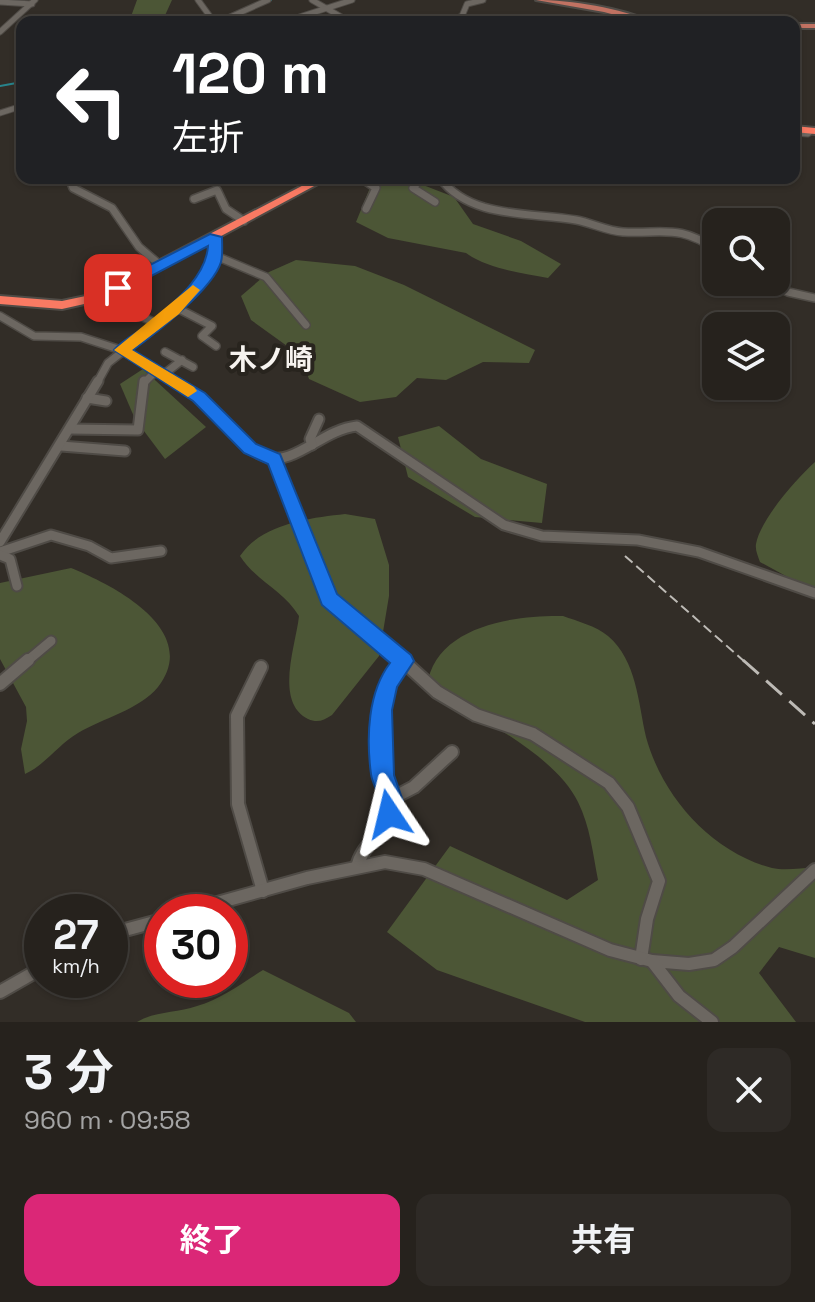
<!DOCTYPE html>
<html lang="ja">
<meta charset="utf-8">
<style>
body{margin:0;font-family:"Space Grotesk","Noto Sans JP",sans-serif;background:#2e2a26;color:#f1f3f6;height:100vh;display:flex;flex-direction:column;font-size:30px;white-space:nowrap}
*{box-sizing:border-box;margin:0}
p{font-size:26px;color:#a4a4a4}
.icon{flex:none;width:44px;height:44px;fill:none;stroke:currentColor;stroke-width:2;stroke-linecap:round;stroke-linejoin:round}
.map{position:relative;height:1022px;overflow:hidden}
.details{display:flex;flex-direction:column;background:#26221d;flex:1}
.details>*{flex:none}
.hud{position:absolute;left:16px;top:16px;width:784px;height:168px;border-radius:16px;box-shadow:0 2px 6px #0004,0 0 0 2px #423f3b;background:#202124;color:#fff;overflow:hidden}
.fabs{position:absolute;left:702px;top:208px;display:grid;gap:16px}
.fabs a{display:grid;place-items:center;width:88px;height:88px;border-radius:16px;background:#26221d;box-shadow:0 2px 6px #0004,0 0 0 2px #423f3b;font-size:40px}
.speed{position:absolute;left:24px;top:894px;display:flex;gap:16px;font-size:40px;font-weight:700;text-align:center}
.speed>*{display:grid;place-content:center;width:104px;height:104px;border-radius:50%;background:#26221d;box-shadow:0 2px 6px #0004,0 0 0 2px #423f3b;line-height:1}
.speed small{font-size:20px;font-weight:400}
.speed .limit{border:12px solid #d22;background:#fff;color:#111}
.pin{position:absolute;display:grid;place-items:center;width:68px;height:68px;color:#fff;margin:-34px;border-radius:16px;box-shadow:0 4px 12px #0006}
.me{position:absolute;width:88px;margin:-44px;rotate:350deg;stroke-linejoin:round;filter:drop-shadow(0 0 6px #0008)}
.turn{display:flex;align-items:center;gap:28px;height:168px;padding:0 24px;font-size:36px}
.turn .icon{width:104px;height:104px;stroke-width:2.5}
.turn b{display:block;font-size:56px;line-height:68px}
.round{display:grid;place-items:center;flex:none;width:84px;height:84px;border-radius:16px;background:#2e2a26}
.head{display:flex;align-items:center;justify-content:space-between;height:136px;padding:0 24px}
h1{font-size:48px;font-weight:700;line-height:60px}
.action{display:flex;gap:16px;margin-top:auto;padding:16px 24px}
.action a{flex:1;height:92px;border-radius:16px;background:#db2777;color:#fff;font-size:32px;font-weight:700;line-height:92px;text-align:center}
.action a+a{background:#2e2a26;color:#f1f3f6}
.map>svg:first-child{display:block}
.green{fill:#4c5636}
.lines{fill:none;stroke-linecap:round;stroke-linejoin:round}
.stream{stroke:#28848c;stroke-width:2}
.minor-far3-casing{stroke:#4f4b46;stroke-width:7}
.minor-far2-casing{stroke:#4f4b46;stroke-width:10}
.minor-far1-casing{stroke:#4f4b46;stroke-width:13}
.minor-casing{stroke:#4f4b46;stroke-width:16}
.major-casing{stroke:#4f4b46;stroke-width:4}
.highway-casing{stroke:#4f4b46;stroke-width:4}
.minor-far3{stroke:#6c6761;stroke-width:5}
.minor-far2{stroke:#6c6761;stroke-width:7}
.minor-far1{stroke:#6c6761;stroke-width:9}
.minor{stroke:#6c6761;stroke-width:12}
.major{fill:#c17262;fill-rule:evenodd}
.highway{fill:#f97a63;fill-rule:evenodd}
.rail-far1{stroke:#bdbab5;stroke-width:2;stroke-dasharray:10 5;stroke-linecap:butt}
.rail{stroke:#bdbab5;stroke-width:3;stroke-dasharray:21 10;stroke-linecap:butt}
.route{fill:#1a73e8;stroke:#114b97;stroke-width:2}
.slow{fill:#f59e0b}
.labels{text-anchor:middle;dominant-baseline:central;stroke-width:8;stroke-linejoin:round;paint-order:stroke}
.quarter-label{font-size:28px;font-weight:bold;fill:#f6f3ef;stroke:#28241e}
</style>
<div class="map">
<svg width="815" height="1022" viewBox="0 0 815 1022">
<rect width="100%" height="100%" fill="#322d27"/>
<!-- green -->
<g class="green">
<polygon points="137,0 172,0 162,22 129,22"/>
<path d="M374 178H405L454 197 473 224 521 241 561 264 548 278C522 273 488 269 466 253L388 238 356 222Z"/>
<polygon points="296,260 355,266 404,285 535,350 529,363 483,362 446,380 417,378 396,397 360,402 309,379 301,356 251,320 241,296 269,272"/>
<polygon points="143,369 206,427 165,459 135,419 120,384"/>
<polygon points="439,426 481,459 547,484 542,523 475,517 408,477 398,437"/>
<path d="M815 462V592L760 562C758 556 755 550 756 544 760 520 797 478 815 462Z"/>
<path d="M345 514 375 519 389 565V596L379 656 332 715C323 721 317 723 308 719 274 702 296 645 299 616 284 591 255 580 240 556 261 524 309 518 345 514Z"/>
<path d="M71 568C113 585 202 630 158 687 139 710 103 718 78 733 59 744 45 765 25 774L21 749 27 721 26 707 0 659V583Z"/>
<path d="M563 616C577 621 596 626 608 636 637 661 638 702 646 737 662 796 711 852 772 868 785 871 802 868 815 867V958L779 947 759 973 796 1022H585L437 970 387 932 450 846 567 900 598 880C593 854 590 826 578 802 554 753 473 715 427 687 434 626 514 615 563 616Z"/>
<path d="M263 970 349 1013 356 1022H137C155 1011 177 1013 197 1006 221 999 242 983 263 970Z"/>
</g>
<g class="lines">
<!-- stream -->
<g class="stream">
<polyline points="226,21 271,0"/>
<polyline points="0,86 22,82"/>
</g>
<!-- minor-far3 casing -->
<g class="minor-far3-casing">
<g id="minor-far3">
<polyline points="198,0 214,22"/>
<polyline points="312,0 350,22"/>
<polyline points="0,2 32,4"/>
<polyline points="219,22 268,0"/>
<polyline points="284,22 352,0"/>
<polyline points="450,22 462,16 467,4 483,0"/>
<polyline points="0,32 35,0"/>
<polyline points="0,113 22,106"/>
<polyline points="794,133 808,134 811,131"/>
</g>
</g>
<!-- minor-far2 casing -->
<g class="minor-far2-casing">
<g id="minor-far2">
<polyline points="69,178 73,188 112,208 139,247 160,265"/>
<polyline points="361,178 376,188 366,209"/>
<polyline points="421,178 413,188 435,202"/>
<path d="M440 178C470 219 530 212 576 220 592 223 607 231 623 232 663 234 680 224 716 250"/>
<polyline points="194,199 217,190 226,209 244,221"/>
<polyline points="216,256 266,277 306,325"/>
<polyline points="767,282 788,292 815,298"/>
<polyline points="177,308 212,326 202,336 216,346"/>
<polyline points="129,311 158,324"/>
<polyline points="0,316 34,336 81,337 121,350 176,383"/>
<polyline points="165,352 193,367"/>
<polyline points="163,375 182,360"/>
<polyline points="97,383 108,363 174,311 192,291 214,263 215,237"/>
<polyline points="144,383 156,371"/>
</g>
</g>
<!-- minor-far1 casing -->
<g class="minor-far1-casing">
<g id="minor-far1">
<path d="M173 381C181 386 192 391 199 397 224 417 252 470 289 456 313 447 331 429 357 426L504 525 542 536 638 540 699 552 815 593"/>
<polyline points="87,398 106,401"/>
<polyline points="70,429 138,430 144,381"/>
<polyline points="312,445 310,439 319,419"/>
<polyline points="61,446 125,451"/>
<polyline points="274,459 329,599 404,662"/>
<polyline points="0,542 98,381"/>
<polyline points="0,552 51,535 89,546 111,558 161,551"/>
<polyline points="0,555 10,559 17,586"/>
<polyline points="26,662 51,641"/>
</g>
</g>
<!-- minor casing -->
<g class="minor-casing">
<g id="minor">
<polyline points="402,660 437,692 476,715 533,734 609,783 628,807 659,881 647,919 641,959"/>
<polyline points="261,667 237,716 238,804 263,891"/>
<polyline points="0,684 28,660"/>
<polyline points="391,799 414,787 452,752"/>
<path d="M357 867C362 844 386 832 390 809 393 796 384 786 382 773 377 735 380 693 403 661"/>
<polyline points="185,912 307,878 385,862 424,869 610,950 652,961 689,964 714,960 733,947 815,870"/>
<polyline points="110,934 162,920"/>
<polyline points="652,961 679,996 712,1022"/>
<polyline points="0,992 42,968"/>
</g>
</g>
<!-- major casing -->
<g class="major-casing">
<g id="major">
<path d="M536 0C571 0 621 8 652 22H641L604 12Z"/>
<rect x="794" y="24" width="21" height="4"/>
</g>
</g>
<!-- highway casing -->
<g class="highway-casing">
<g id="highway">
<polygon points="794,126 815,128 815,134 794,132"/>
<polygon points="317,178 329,178 102,300 62,309 0,304 0,296 62,301 95,294"/>
</g>
</g>
<!-- minor-far3 -->
<use href="#minor-far3" class="minor-far3"/>
<!-- minor-far2 -->
<use href="#minor-far2" class="minor-far2"/>
<!-- minor-far1 -->
<use href="#minor-far1" class="minor-far1"/>
<!-- minor -->
<use href="#minor" class="minor"/>
<!-- major -->
<use href="#major" class="major"/>
<!-- highway -->
<use href="#highway" class="highway"/>
<!-- rail-far1 -->
<polyline class="rail-far1" points="625,556 745,662"/>
<!-- rail -->
<polyline class="rail" points="743,660 815,724"/>
</g>
<!-- route -->
<path class="route" d="M210 234 222 237C222 245 223 255 221 262 213 289 155 334 133 350L205 393 256 444 280 454 337 594 411 655 414 661 397 687 392 710 394 775 403 801 398 823 389 826 381 823C377 814 381 807 379 798 377 790 372 782 371 774 366 737 368 692 390 663L322 605 268 464 244 453 193 401 114 350C123 339 138 333 149 324 172 304 206 278 208 246L123 291H113V284Z"/>
<!-- slow -->
<polygon class="slow" points="193,285 200,290 179,314 132,350 194,387 197,391 188,397 114,350"/>
<g class="labels">
<!-- quarter labels -->
<g class="quarter-label">
<text x="271" y="359">木ノ崎</text>
</g>
</g>
</svg>
<div class="fabs">
<a><svg class="icon" aria-label="search" viewBox="0 0 24 24"><circle cx="10" cy="10" r="6"/><path d="M15 15l6 6"/></svg></a>
<a><svg class="icon" aria-label="layers" viewBox="0 0 24 24"><path d="M12 4l9 5-9 5-9-5zM3 14l9 5 9-5"/></svg></a>
</div>
<div class="speed"><div>27<small>km/h</small></div><div class="limit">30</div></div>
<div class="pin" style="left:118px;top:288px;background:#d93025"><svg class="icon" aria-label="arrive" viewBox="0 0 24 24"><path d="M6 21V4h12l-3 4 3 4H6"/></svg></div>
<svg class="me" style="left:389px;top:814px" viewBox="-20 -20 40 40"><path d="M0-17L14 15 0 8-14 15z" fill="#1a73e8" stroke="#fff" stroke-width="4"/></svg>
<div class="hud">
<div class="turn"><svg class="icon" aria-label="left" viewBox="0 0 24 24"><path d="M17 20v-9H6M10 6l-5 5 5 5"/></svg><div><b>120 m</b>左折</div></div>
</div>
</div>
<section class="details">
<div class="head"><div><h1>3 分</h1><p>960 m · 09:58</p></div><a class="round"><svg class="icon" aria-label="close" viewBox="0 0 24 24"><path d="M6 6l12 12M18 6L6 18"/></svg></a></div>
<div class="action"><a>終了</a><a>共有</a></div>
</section>
